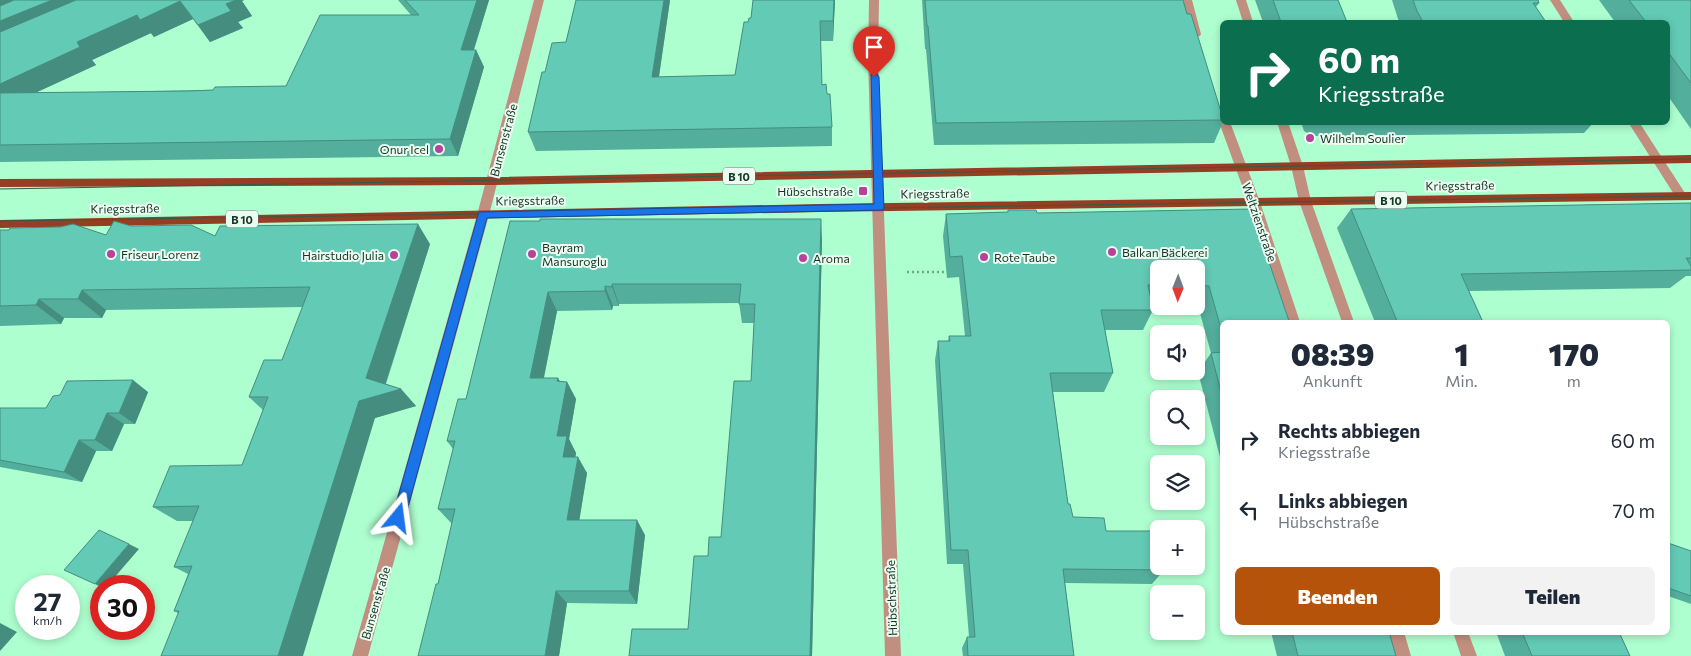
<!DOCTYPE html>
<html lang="de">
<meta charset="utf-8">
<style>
body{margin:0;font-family:Commissioner,sans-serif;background:#f2f2f3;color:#1f2937;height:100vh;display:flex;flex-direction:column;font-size:19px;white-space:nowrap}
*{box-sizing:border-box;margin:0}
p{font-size:16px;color:#747a83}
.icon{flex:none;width:28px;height:28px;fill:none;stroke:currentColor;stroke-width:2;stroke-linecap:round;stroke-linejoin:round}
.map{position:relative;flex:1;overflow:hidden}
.drawer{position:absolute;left:1220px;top:320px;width:450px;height:315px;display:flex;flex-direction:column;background:#fff;border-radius:8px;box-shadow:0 2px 8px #0003}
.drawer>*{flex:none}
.guide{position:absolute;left:1220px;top:20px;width:450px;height:105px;border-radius:8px;box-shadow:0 2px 8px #0003;background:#0b6e4f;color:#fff;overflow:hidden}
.needle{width:32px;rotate:181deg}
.tools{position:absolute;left:1150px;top:260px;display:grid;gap:10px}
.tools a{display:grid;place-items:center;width:55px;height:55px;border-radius:8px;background:#fff;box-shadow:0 2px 8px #0003;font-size:25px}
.speed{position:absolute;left:15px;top:575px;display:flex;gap:10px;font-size:25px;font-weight:700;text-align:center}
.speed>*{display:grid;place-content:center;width:65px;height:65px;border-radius:50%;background:#fff;box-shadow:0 2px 8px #0003;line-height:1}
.speed small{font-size:12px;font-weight:400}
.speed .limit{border:8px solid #d22;background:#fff;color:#111}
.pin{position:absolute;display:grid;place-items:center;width:42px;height:42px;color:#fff;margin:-51px -21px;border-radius:50% 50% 50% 0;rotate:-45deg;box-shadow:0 0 5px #0007}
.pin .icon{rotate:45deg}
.me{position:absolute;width:55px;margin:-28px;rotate:16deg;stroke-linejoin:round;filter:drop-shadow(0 0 4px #0008)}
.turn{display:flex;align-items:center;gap:18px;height:105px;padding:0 15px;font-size:22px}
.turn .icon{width:65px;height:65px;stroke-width:2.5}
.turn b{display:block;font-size:35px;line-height:42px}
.eta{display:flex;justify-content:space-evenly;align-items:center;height:85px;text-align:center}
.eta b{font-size:30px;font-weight:800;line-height:35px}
.action{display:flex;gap:10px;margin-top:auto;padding:10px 15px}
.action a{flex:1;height:58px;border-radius:8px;background:#b45309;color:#fff;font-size:20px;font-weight:800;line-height:58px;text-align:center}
.action a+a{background:#f2f2f3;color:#1f2937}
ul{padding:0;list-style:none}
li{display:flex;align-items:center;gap:15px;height:70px;padding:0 15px}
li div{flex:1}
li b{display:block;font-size:19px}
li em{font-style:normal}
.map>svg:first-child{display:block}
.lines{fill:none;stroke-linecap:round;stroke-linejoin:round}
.path{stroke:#6daa87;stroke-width:2.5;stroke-dasharray:2 3;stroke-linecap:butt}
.minor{fill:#c18f7f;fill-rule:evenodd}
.primary{fill:#963e23;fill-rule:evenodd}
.tram{stroke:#315b44;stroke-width:1}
.wall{fill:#54ae9c}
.shaded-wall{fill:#458d7f}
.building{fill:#62cab5;stroke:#458d7f}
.route{fill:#1a73e8;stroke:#114b97}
.poi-dot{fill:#b5429b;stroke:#ecfbf2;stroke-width:2}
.labels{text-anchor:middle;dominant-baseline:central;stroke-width:4;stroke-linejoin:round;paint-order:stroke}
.shield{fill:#ecfbf2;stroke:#567162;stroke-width:1}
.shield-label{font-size:11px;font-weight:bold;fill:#153624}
.poi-label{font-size:12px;fill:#153624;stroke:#ecfbf2;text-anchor:start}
.street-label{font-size:12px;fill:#153624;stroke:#ecfbf2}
</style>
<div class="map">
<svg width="1691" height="656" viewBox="0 0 1691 656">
<rect width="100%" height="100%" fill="#aeffd0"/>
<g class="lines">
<!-- path -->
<polyline class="path" points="907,272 947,272"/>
<!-- minor -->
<g class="minor">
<polygon points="534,0 544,0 489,215 368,656 352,656 477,215"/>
<polygon points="869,0 879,0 878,58 901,656 885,656 868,58"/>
<polygon points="1182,0 1192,0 1201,34 1200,36 1196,37 1191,34"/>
<polygon points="1236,0 1246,0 1253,22 1243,22"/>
<polygon points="1550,0 1560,0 1574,22 1564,22"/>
<polygon points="1220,119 1222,119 1222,122 1230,122 1260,202 1300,322 1288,322 1248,202 1219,122"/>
<polygon points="1277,122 1288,122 1303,166 1311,201 1354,322 1342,322 1299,201 1291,166"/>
<polygon points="1628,122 1639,122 1685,193 1687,196 1685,199 1677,199"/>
<polygon points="1389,632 1404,632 1411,656 1395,656"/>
<polygon points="1453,632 1468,632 1477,656 1461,656"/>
</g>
<!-- primary -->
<g class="primary">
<polygon points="1691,155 1691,163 492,185 0,187 0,179 492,177"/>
<polygon points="1691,192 1691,200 820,212 0,228 0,220 820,204"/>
</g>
<!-- tram -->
<g class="tram">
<polyline points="0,189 1691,159"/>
<polyline points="0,221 1691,196"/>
</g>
</g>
<!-- wall -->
<g class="wall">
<polygon points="0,0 244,0 242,1 252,16 238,22 243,28 210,42 193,19 154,37 151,33 92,60 96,65 35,93 213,90 286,86 411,15 398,0 489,0 474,50 476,50 484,67 458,156 0,162"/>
<polygon points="576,0 670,0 659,77 735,75 748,22 751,18 753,0 835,0 833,41 820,41 822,85 827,94 832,127 832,146 536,151 528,132 545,72 566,42"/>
<polygon points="922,0 1183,0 1222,120 1222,122 1223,122 1214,143 934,145 926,49 925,49"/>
<polygon points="1255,0 1338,0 1347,22 1263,22"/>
<polygon points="1392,0 1538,0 1539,3 1536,7 1546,22 1399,22"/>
<polygon points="1599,0 1691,0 1691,129 1668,96 1668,22 1615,22"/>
<polygon points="1301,122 1594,122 1584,133 1312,136 1304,131"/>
<polygon points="1691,203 1691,276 1686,276 1670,288 1469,291 1483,322 1375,322 1337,228 1351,209"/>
<polygon points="1251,209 1289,321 1288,322 1222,322 1222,465 1198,372 1211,353 1198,306 1196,306 1196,269 1159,269 1159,305 1152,305 1153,310 1143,330 1105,330 1113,373 1104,392 1053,392 1068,504 1073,517 1106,531 1164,570 1152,584 1065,583 1074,656 963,656 962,648 967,637 969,637 963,564 947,564 935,360 938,341 948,341 949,336 965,336 959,277 947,278 943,236 946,214 1008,212 1008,210 1037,213"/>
<polygon points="510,221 822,240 812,656 688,629 708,556 721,537 751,381 754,323 742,323 739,303 619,304 619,306 613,306 612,310 557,311 544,378 558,378 560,382 567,382 576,399 569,439 576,453 575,457 587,473 579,520 645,535 637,604 567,603 559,656 418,656 438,584 452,524 438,509 453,449 447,441 466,399"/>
<polygon points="131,226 215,236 430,244 386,384 401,389 416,406 375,418 178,613 174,611 188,574 174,567 193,521 177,521 153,507 242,465 263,410 249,397 282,360 303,307 106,310 102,318 64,318 61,324 0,326 0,230 106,235"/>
<polygon points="148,392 135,424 124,424 112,451 96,451 82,482 0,467 0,408 46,408"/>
<polygon points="1668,543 1691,551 1691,604 1668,596"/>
<polygon points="1271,632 1389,632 1396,656 1277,656"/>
<polygon points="1496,632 1619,632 1630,656 1505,656"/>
</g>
<!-- shaded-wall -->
<g class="shaded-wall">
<polygon points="0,0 47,0 0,20"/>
<polygon points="52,0 109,0 0,46 0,21"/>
<polygon points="236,0 244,0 242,1 252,16 238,22 243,28 210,42 198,25 226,4"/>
<polygon points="477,0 489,0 468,68 461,50"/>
<polygon points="664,0 670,0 656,96 652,77"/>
<polygon points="834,0 835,0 833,41 833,21"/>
<polygon points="180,1 193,19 154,37 140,20"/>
<polygon points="137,15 151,33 92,60 96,65 0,109 0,84 77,42"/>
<polygon points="476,50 484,67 458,156 450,139"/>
<polygon points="821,219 822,240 812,656 810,656"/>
<polygon points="418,224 430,244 382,394 401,389 416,406 375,418 303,656 278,656 366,378"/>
<polygon points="612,284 619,304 619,306 612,287"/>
<polygon points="605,286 613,306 612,310 605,291"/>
<polygon points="82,290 106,310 102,318 78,299"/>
<polygon points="548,292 557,311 540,396 530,378"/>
<polygon points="39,299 64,318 61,324 36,305"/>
<polygon points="558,378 565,391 567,382 576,399 569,439 576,453 573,473 563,457 557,436 557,381"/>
<polygon points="133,380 148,392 135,424 119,413"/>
<polygon points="107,413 124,424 112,451 95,440"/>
<polygon points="79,440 96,451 82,482 64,472"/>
<polygon points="578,457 587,473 577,535 567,520"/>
<polygon points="637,520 645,535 637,604 629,591"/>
<polygon points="129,544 139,549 107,586 101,586 101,587 95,584"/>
<polygon points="556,591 567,603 559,656 545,656"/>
<polygon points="0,623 17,632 0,651"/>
</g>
<!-- building -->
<g class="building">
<polygon points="14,0 52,0 0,21 0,6"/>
<polygon points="76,0 236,0 226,4 231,11 198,25 180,1 140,20 137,15 77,42 80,47 0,84 0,32"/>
<polygon points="405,0 477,0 461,50 476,50 450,139 0,145 0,93 188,91 213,90 215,87 286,86 320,15 419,15"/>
<polygon points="576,0 664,0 652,77 735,75 744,22 748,22 749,18 751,18 753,0 834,0 833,21 820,21 822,85 826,84 827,94 830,94 832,127 528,132 542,72 545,72 552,43 566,42"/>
<polygon points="925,0 1183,0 1187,14 1191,14 1222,115 1222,120 936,123 928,26 927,26"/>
<polygon points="1273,0 1338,0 1347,22 1281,22"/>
<polygon points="1413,0 1538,0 1539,3 1533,3 1546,22 1423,22 1417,11"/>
<polygon points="1629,0 1691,0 1691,83 1668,52 1668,22 1646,22"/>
<polygon points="1691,203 1691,258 1686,258 1691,266 1691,270 1461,274 1483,322 1400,322 1400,321 1397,321 1351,209"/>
<polygon points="1251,209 1289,321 1287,321 1288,322 1222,322 1222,332 1209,286 1196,285 1196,269 1159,269 1159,285 1148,285 1153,310 1101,310 1113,373 1050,373 1068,504 1070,504 1073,517 1104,518 1106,531 1156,531 1159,544 1159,566 1163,566 1164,570 1063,569 1074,656 968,656 967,637 975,637 968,550 951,550 938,341 950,341 949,336 971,336 962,256 950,257 946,214 1008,212 1008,210 1036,210 1037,213"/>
<polygon points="540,219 821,219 810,656 629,656 632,629 688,629 694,556 708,556 709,537 721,537 734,381 751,381 755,304 739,304 741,284 612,284 612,287 605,286 605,291 548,292 530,378 558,378 557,381 567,382 557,436 567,436 563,457 578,457 567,520 637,520 629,591 556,591 545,656 418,656 436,584 438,584 455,509 438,509 455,441 447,441 458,399 466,399 510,221 540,221"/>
<polygon points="114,221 131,226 191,225 215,236 220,226 418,224 366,378 401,389 359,401 278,656 161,656 179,611 174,611 192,566 174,567 199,506 153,507 170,466 242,465 268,397 249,397 264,360 282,360 310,287 82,290 78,299 39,299 36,305 0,306 0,230 9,230 10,228 60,227 73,224 106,235"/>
<polygon points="1222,352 1222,396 1211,353"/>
<polygon points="133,380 119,413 107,413 95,440 79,440 64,472 0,460 0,408 46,408 53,396 60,395 67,381"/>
<polygon points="99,530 129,544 95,584 64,570"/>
<polygon points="1668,543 1691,551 1691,596 1668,588"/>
<polygon points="1292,632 1389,632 1396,656 1298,656"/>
<polygon points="1522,632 1619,632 1630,656 1532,656"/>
</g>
<!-- route -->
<polygon class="route" points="871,74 877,74 879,77 884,208 883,210 487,218 405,518 403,522 398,524 394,522 392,518 479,212 874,204"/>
<!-- markers -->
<g class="poi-dot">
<circle cx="1310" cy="138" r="5"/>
<circle cx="439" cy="149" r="5"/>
<rect x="858" y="186" width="10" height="10" rx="2.5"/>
<circle cx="1112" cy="252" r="5"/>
<circle cx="111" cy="254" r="5"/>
<circle cx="532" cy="254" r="5"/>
<circle cx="394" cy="255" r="5"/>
<circle cx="984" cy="257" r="5"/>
<circle cx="803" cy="258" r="5"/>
</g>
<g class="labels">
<!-- shield labels -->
<g class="shield">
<rect x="723" y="167.5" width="32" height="17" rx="4"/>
<rect x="1375" y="191.5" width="32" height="17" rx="4"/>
<rect x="226" y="210.5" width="32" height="17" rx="4"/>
</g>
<g class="shield-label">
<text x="739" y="176">B 10</text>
<text x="1391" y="200">B 10</text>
<text x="242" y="219">B 10</text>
</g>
<!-- poi labels -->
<g class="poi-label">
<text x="1320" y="138">Wilhelm Soulier</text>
<text x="429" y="149" text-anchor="end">Onur Icel</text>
<text x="853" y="191" text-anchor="end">Hübschstraße</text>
<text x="542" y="247">Bayram<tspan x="542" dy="14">Mansuroglu</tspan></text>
<text x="1122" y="252">Balkan Bäckerei</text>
<text x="121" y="254">Friseur Lorenz</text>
<text x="384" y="255" text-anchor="end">Hairstudio Julia</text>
<text x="994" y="257">Rote Taube</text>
<text x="813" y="258">Aroma</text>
</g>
<!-- street labels -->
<g class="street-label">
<text transform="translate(503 140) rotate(-75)">Bunsenstraße</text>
<text transform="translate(1460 185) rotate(-1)">Kriegsstraße</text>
<text transform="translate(935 193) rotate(-1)">Kriegsstraße</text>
<text transform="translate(530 200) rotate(-1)">Kriegsstraße</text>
<text transform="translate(125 208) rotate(-1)">Kriegsstraße</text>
<text transform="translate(1260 222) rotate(71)">Weltzienstraße</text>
<text transform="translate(891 598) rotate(-92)">Hübschstraße</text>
<text transform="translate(375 603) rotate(-74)">Bunsenstraße</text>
</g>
</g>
</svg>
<div class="tools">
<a><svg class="needle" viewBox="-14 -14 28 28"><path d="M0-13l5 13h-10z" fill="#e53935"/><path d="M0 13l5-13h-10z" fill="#747a83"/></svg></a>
<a><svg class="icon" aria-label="sound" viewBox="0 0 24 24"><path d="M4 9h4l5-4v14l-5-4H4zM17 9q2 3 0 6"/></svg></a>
<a><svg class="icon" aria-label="search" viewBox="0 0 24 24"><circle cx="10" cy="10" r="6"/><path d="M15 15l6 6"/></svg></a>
<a><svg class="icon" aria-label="layers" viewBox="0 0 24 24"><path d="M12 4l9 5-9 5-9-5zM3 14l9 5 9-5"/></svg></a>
<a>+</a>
<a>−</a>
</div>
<div class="speed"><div>27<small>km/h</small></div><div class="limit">30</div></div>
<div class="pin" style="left:874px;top:77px;background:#d93025"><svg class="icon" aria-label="arrive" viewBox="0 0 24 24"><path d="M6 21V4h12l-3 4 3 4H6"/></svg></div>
<svg class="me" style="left:398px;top:518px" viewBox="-20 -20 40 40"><path d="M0-17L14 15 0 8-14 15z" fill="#1a73e8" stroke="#fff" stroke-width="4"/></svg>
<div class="guide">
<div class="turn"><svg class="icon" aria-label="right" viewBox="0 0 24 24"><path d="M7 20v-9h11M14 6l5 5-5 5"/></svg><div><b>60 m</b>Kriegsstraße</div></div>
</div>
<section class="drawer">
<div class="eta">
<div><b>08:39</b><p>Ankunft</p></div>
<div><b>1</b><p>Min.</p></div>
<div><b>170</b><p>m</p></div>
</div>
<ul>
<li><svg class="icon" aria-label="right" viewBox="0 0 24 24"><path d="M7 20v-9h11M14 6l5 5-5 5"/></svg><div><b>Rechts abbiegen</b><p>Kriegsstraße</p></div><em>60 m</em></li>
<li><svg class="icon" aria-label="left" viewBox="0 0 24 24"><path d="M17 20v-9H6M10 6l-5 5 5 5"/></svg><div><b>Links abbiegen</b><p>Hübschstraße</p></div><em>70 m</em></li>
</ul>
<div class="action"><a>Beenden</a><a>Teilen</a></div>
</section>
</div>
